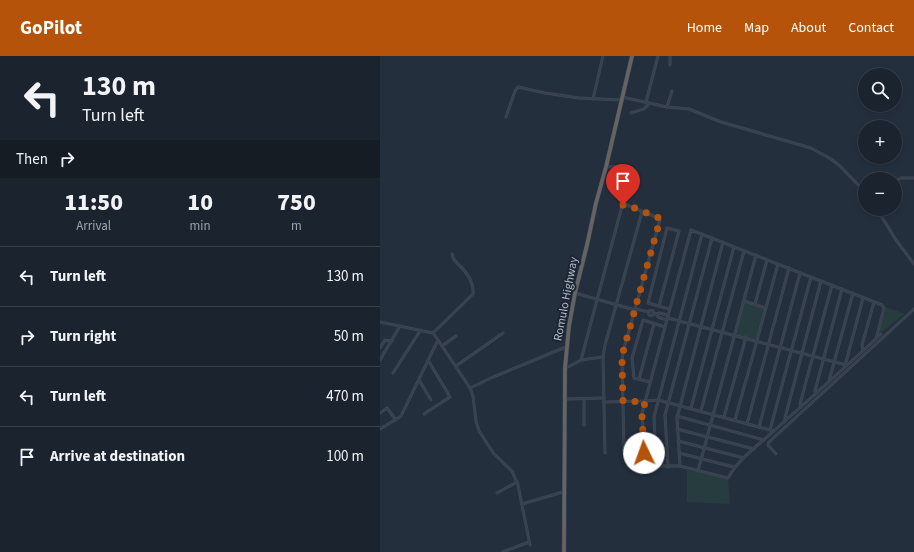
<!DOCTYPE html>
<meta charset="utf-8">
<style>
body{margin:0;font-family:"Source Sans 3",sans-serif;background:#282f3a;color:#f1f3f6;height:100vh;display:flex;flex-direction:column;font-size:15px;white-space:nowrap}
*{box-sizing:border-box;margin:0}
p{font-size:13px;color:#a0a4aa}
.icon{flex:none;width:22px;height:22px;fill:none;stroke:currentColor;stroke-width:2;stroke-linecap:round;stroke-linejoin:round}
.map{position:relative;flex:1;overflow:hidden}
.side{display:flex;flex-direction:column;background:#1b232e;width:380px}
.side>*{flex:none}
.banner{background:#1b232e;color:#f1f3f6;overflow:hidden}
.fabs{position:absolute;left:478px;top:12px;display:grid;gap:8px}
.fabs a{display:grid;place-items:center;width:44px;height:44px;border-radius:50%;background:#1b232e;box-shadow:0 2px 6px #0003,0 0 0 1px #39404a;font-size:20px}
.pin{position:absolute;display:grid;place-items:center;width:34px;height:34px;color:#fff;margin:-41px -17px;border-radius:50% 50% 50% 0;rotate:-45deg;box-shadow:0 0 4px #0007}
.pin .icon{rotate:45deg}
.me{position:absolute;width:44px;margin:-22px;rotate:357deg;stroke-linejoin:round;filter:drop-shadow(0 0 3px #0008)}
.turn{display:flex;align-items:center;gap:14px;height:84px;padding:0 16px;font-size:18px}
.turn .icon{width:52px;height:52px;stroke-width:2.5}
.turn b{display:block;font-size:28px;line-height:34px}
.then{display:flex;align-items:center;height:38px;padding:0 16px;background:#0003;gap:8px;font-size:15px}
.eta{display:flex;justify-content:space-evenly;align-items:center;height:68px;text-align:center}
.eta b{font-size:24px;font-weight:800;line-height:28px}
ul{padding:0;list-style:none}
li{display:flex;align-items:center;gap:12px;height:60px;padding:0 16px;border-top:1px solid #39404a}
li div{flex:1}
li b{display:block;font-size:15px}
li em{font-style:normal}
header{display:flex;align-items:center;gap:24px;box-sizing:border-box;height:56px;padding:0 20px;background:#b45309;color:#fff}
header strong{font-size:19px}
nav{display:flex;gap:22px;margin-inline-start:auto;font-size:14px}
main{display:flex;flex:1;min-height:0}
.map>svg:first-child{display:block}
.green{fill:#263c3f}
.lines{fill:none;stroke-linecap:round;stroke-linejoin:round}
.minor-casing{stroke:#414a57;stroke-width:3}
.trunk-casing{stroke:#434c59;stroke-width:4.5}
.minor{stroke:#38414e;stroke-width:2}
.trunk{stroke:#656462;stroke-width:3.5}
.route{stroke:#b45309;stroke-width:7;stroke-dasharray:0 12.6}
.labels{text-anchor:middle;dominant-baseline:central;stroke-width:4;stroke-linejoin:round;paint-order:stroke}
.street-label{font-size:12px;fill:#b4bcc9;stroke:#1d2633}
</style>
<header>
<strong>GoPilot</strong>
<nav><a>Home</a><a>Map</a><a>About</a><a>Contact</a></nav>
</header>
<main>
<section class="side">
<div class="banner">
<div class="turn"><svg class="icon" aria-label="left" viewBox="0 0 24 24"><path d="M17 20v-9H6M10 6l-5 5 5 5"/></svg><div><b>130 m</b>Turn left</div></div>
<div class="then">Then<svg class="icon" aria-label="right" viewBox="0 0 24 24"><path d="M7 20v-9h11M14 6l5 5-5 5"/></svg></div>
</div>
<div class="eta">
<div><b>11:50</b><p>Arrival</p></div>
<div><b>10</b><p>min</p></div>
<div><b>750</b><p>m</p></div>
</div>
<ul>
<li><svg class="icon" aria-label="left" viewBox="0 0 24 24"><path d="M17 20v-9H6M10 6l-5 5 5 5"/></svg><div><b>Turn left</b></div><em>130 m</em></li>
<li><svg class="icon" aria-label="right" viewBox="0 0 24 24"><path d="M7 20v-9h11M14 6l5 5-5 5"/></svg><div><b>Turn right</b></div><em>50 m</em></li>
<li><svg class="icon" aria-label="left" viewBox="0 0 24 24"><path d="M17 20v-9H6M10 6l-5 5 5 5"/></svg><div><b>Turn left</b></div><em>470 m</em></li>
<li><svg class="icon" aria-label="arrive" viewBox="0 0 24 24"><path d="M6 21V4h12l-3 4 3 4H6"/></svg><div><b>Arrive at destination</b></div><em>100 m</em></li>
</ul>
</section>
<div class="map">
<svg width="534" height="496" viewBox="0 0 534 496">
<rect width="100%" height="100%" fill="#242f3e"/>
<!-- green -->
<g class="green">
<polygon points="364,246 385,252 376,284 356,279"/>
<polygon points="506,251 525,258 498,279"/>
<polygon points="307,414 348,422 350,448 307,446"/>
</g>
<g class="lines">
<!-- minor casing -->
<g class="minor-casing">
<g id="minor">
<polyline points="290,0 290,9"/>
<polyline points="242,41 287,51 309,53 341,66 431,92 451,103 460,110 485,136"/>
<polyline points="213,43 223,0"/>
<polyline points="266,46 278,0"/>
<polyline points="287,51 292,35"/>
<path d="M251 57C258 54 265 55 269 47"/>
<polyline points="126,61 135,35 138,31 165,37 199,42 241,44"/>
<polyline points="226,111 242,110"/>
<polyline points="515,125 521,122 534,122"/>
<polyline points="497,153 516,184 534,208"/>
<polyline points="195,237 255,254"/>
<polyline points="364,245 386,252"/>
<polyline points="375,248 387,204"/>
<polyline points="279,250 299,175 287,172 268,247 289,253"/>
<polyline points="255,253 269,256"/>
<circle cx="271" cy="257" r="2.5"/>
<polyline points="274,258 276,258 278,261 287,264"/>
<polyline points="276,258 279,257 288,259"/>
<polyline points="288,262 466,309"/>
<polyline points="0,266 53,277 58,284"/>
<path d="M53 277 93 238C94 227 87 216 79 209 75 205 73 204 72 198"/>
<path d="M496 283 504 252 502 249 311 174 262 357 265 410H300L348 422C359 402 380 388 397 372 432 341 467 310 501 278"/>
<polyline points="62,290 76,280"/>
<polyline points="0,292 5,284 12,285"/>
<polyline points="483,295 482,289 494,246"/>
<polyline points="223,301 201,304 242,150 245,148 278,162 280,164 243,296 242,305 244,397"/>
<polyline points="0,304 20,270"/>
<polyline points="76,310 123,277"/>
<polyline points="465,310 483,242"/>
<polyline points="186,312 201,304"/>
<polyline points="13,317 40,275"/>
<polyline points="259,323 274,268"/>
<polyline points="39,324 51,344"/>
<polyline points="449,325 473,237"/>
<polyline points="270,326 254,322 252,302 263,264 285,271"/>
<polyline points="90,332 113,321 186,291"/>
<polyline points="436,337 435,335 462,233"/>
<polyline points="204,342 204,369"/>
<polyline points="186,343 224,342"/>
<polyline points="224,346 265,345 278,344 394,375"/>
<polyline points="421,351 420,348 452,229"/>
<polyline points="311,352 354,191"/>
<polyline points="321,355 364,195"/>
<polyline points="0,357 7,352 16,364"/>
<polyline points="44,358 70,341 48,304"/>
<polyline points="297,360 384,384"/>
<polyline points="344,361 366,281"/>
<polyline points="355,364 398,208"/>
<polyline points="405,365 405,362 441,225"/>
<polyline points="367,368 409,212"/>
<polyline points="379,371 420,217"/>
<polyline points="0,373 20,361 22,358 58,284 90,332 93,340 96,365 99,375 114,398 132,415 138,429 150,489"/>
<polyline points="297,373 374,393"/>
<polyline points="390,374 431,221"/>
<polyline points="298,385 364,402"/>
<polyline points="225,397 223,301 225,289 262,156"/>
<polyline points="299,397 354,411"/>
<polyline points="396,398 388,389 389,386 534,253"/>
<polyline points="276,410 274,361 322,178"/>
<polyline points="300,410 297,362 343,186"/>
<polyline points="288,411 285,359 332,182"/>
<polyline points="318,415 376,199"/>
<polyline points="117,437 137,426"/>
<polyline points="142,448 183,436"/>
<polyline points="122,496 149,486"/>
</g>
</g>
<!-- trunk casing -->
<g class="trunk-casing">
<polyline id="trunk" points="184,496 185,312 189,270 195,237 207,189 216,147 226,111 252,0"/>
</g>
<!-- minor -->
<use href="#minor" class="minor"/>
<!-- trunk -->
<use href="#trunk" class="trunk"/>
</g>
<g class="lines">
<!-- route -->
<polyline class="route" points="243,149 245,148 279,162 280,164 243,296 242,305 243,345 265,346 262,360 264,397"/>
</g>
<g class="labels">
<!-- street labels -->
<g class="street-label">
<text transform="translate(186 243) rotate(-79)">Romulo Highway</text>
</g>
</g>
</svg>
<div class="fabs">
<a><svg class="icon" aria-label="search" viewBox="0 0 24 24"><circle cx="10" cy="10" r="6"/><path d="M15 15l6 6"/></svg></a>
<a>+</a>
<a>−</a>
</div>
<div class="pin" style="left:243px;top:149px;background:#d93025"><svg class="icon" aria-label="arrive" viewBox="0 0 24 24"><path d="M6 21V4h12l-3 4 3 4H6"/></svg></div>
<svg class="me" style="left:264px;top:397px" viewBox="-20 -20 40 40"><circle r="19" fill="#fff"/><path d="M0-13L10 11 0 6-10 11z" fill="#b45309"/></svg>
</div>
</main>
